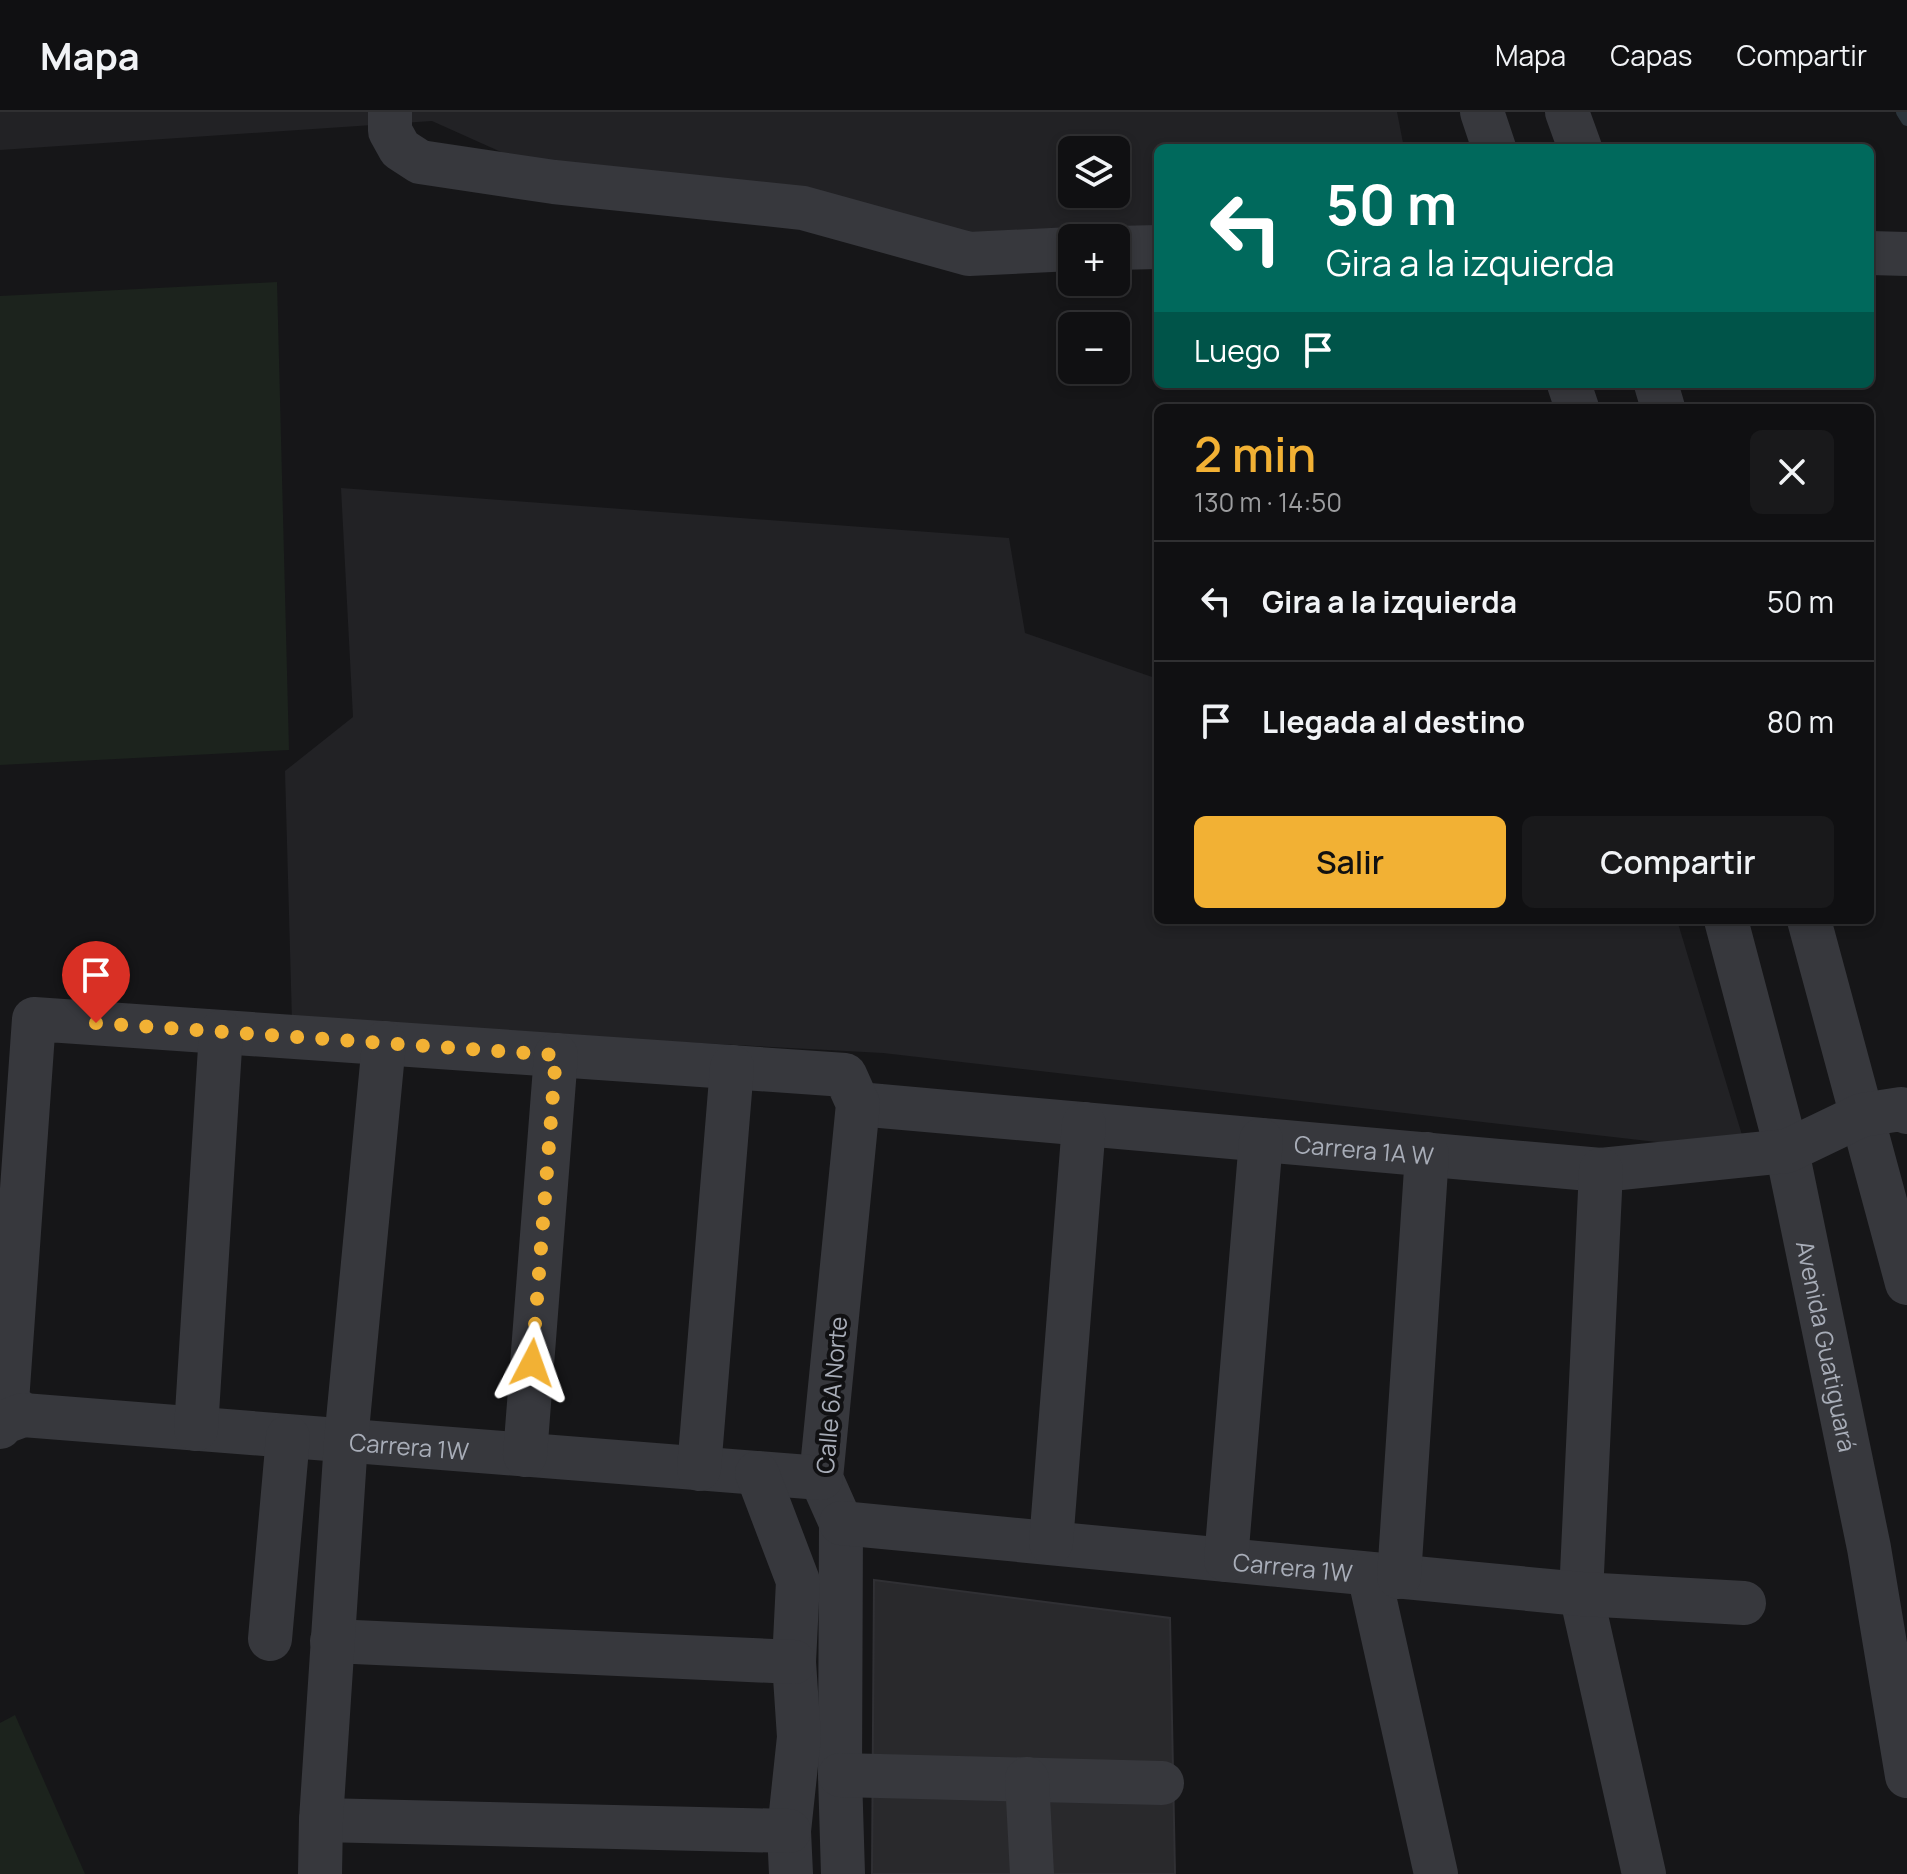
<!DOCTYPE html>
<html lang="es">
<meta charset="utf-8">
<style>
body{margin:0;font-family:Manrope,sans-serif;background:#19191b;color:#f1f3f6;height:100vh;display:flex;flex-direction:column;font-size:30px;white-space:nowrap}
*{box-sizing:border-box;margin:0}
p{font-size:26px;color:#9c9d9f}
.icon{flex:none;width:44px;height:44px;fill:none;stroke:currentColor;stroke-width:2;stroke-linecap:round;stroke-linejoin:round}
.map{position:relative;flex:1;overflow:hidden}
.panel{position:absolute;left:1154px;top:292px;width:720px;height:520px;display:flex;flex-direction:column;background:#101012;border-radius:12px;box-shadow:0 4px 12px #0003,0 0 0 2px #303032}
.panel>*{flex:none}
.guide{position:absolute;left:1154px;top:32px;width:720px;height:244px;border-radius:12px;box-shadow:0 4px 12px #0003,0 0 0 2px #303032;background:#00695c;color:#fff;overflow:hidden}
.fabs{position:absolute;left:1058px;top:24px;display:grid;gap:16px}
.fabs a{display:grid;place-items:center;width:72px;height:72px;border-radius:12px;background:#101012;box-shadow:0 4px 12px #0003,0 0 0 2px #303032;font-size:40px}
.pin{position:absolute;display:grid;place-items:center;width:68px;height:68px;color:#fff;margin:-82px -34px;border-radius:50% 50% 50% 0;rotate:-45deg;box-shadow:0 0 8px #0007}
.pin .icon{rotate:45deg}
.me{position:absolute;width:88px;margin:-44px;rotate:4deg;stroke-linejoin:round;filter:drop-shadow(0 0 6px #0008)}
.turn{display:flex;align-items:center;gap:28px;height:168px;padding:0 40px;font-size:36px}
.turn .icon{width:104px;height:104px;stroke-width:2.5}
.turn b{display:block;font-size:56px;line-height:68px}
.then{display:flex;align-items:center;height:76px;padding:0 40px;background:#0003;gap:16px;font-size:30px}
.round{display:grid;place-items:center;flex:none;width:84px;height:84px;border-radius:12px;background:#19191b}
.summary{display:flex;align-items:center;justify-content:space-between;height:136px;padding:0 40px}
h1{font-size:48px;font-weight:600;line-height:60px;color:#f2b134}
.cta{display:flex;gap:16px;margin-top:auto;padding:16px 40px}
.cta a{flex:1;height:92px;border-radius:12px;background:#f2b134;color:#111;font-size:32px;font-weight:600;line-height:92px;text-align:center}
.cta a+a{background:#19191b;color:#f1f3f6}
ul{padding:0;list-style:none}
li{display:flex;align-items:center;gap:24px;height:120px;padding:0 40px;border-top:2px solid #303032}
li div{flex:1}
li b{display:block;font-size:30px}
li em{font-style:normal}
header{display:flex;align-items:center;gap:48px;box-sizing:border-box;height:112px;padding:0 40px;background:#101012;border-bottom:2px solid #303032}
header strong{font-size:38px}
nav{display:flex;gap:44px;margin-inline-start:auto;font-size:28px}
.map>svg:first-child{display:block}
.built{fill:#222225;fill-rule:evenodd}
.green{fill:#1c231d}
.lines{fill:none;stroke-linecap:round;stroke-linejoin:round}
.stream{stroke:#2c353c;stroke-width:12}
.building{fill:#29292c;stroke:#303034;stroke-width:2}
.minor{stroke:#37383d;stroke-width:44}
.route{stroke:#f2b134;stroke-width:14;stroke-dasharray:0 25.2}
.labels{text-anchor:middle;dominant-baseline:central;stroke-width:8;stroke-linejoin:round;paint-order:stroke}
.street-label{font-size:24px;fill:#a8adb8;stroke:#111113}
</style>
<header>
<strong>Mapa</strong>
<nav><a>Mapa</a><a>Capas</a><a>Compartir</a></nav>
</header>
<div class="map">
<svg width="1907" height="1762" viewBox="0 0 1907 1762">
<rect width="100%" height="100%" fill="#161618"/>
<!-- built -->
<g class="built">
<path d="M0 0H1397L1404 36H1158V129L1116 126 957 128 532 54 432 9 0 38ZM1072 38H1116V82H1072Z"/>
<polygon points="341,376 1009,426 1025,521 1158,567 1158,808 1677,808 1742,1023 1709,1036 883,941 292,909 285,659 353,605"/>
</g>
<!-- green -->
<g class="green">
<polygon points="277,170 289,638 0,653 0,184"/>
<polygon points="15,1603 85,1762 0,1762 0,1611"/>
</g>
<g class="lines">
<!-- stream -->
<polyline class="stream" points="1902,0 1907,8"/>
</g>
<!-- building -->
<polygon class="building" points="874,1468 1170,1506 1175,1762 872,1762"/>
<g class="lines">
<!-- minor -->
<g class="minor">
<polyline points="390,0 390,19 400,37 420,50 554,70 803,96 969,142 1072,137"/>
<polyline points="1482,0 1494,36"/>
<polyline points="1567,0 1580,36"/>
<polyline points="1116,136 1158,135"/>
<polyline points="1870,141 1907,142"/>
<polyline points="1569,272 1577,296"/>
<polyline points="1656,272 1663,296"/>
<path id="s1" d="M1726 808 1787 1039 1869 1436 1907 1664"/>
<polyline points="1809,808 1907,1171"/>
<path id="s2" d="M858 992 1601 1058 1787 1039 1862 1003 1901 997 1907 1000"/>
<polyline points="1601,1058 1581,1482 1644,1762"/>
<polyline points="23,1303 7,1290 34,907 845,963 858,992 821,1366 841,1411 840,1663 843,1762"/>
<path id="s3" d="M0 1315 4 1310 23 1303 821 1366"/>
<polyline points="196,1317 221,920"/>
<polyline points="525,1343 556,943"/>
<polyline points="699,1357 732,955"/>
<polyline points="757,1361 798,1469 794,1550 799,1625 789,1719 791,1762"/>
<path id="s4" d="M841 1411 1581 1482 1744 1491"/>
<polyline points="1051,1431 1084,1012"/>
<polyline points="1226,1448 1261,1028"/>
<polyline points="1369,1462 1436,1762"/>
<polyline points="1399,1465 1427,1042"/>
<polyline points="270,1527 288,1325"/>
<polyline points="332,1529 794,1550"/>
<polyline points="840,1663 1162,1671"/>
<polyline points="1027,1667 1032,1762"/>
<polyline points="321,1708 789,1719"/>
<polyline points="320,1762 321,1708 346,1329 384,931"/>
</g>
</g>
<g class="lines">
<!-- route -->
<polyline class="route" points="96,911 556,943 532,1251"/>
</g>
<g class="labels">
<!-- street labels -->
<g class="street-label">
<text stroke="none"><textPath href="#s2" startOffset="508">Carrera 1A W</textPath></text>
<text stroke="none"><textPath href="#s1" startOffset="438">Avenida Guatiguará</textPath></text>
<text transform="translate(831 1283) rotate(-85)">Calle 6A Norte</text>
<text stroke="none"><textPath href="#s3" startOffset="414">Carrera 1W</textPath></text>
<text stroke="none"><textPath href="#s4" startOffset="454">Carrera 1W</textPath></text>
</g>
</g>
</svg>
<div class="fabs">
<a><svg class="icon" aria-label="layers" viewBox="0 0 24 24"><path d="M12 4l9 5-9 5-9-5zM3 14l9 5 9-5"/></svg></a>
<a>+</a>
<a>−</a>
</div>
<div class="pin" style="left:96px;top:911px;background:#d93025"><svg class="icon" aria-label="arrive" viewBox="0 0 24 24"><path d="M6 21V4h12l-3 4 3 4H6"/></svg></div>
<svg class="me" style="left:532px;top:1251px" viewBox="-20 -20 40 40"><path d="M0-17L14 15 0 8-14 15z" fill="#f2b134" stroke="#fff" stroke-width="4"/></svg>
<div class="guide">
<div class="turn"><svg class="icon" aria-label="left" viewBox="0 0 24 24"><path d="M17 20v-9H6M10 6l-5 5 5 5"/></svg><div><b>50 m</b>Gira a la izquierda</div></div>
<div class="then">Luego<svg class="icon" aria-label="arrive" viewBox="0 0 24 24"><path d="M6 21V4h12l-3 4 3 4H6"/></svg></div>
</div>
<section class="panel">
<div class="summary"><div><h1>2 min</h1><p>130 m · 14:50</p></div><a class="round"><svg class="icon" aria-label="close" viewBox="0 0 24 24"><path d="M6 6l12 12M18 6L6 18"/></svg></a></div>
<ul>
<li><svg class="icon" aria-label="left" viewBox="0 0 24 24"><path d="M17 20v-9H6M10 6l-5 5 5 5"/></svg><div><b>Gira a la izquierda</b></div><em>50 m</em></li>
<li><svg class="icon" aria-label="arrive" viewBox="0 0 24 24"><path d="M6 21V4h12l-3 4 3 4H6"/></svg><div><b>Llegada al destino</b></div><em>80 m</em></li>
</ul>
<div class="cta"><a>Salir</a><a>Compartir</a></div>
</section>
</div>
